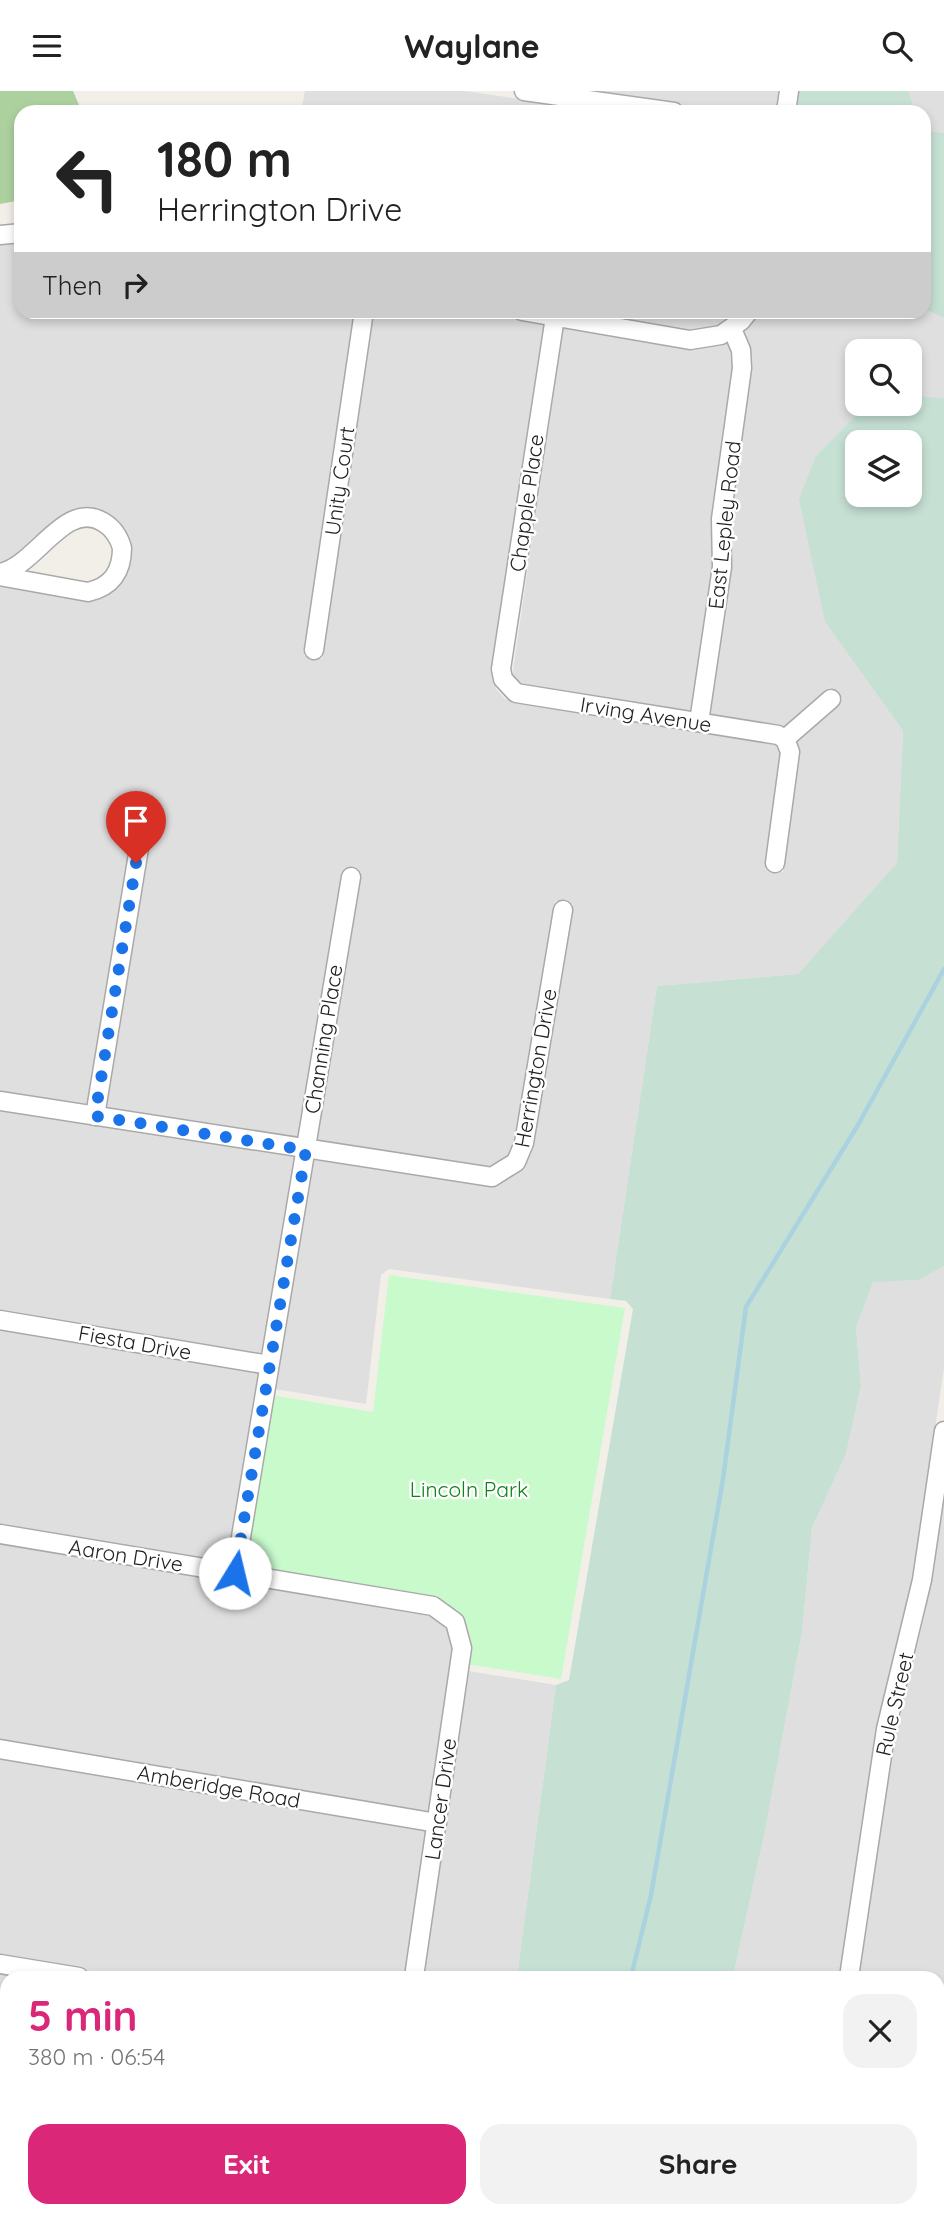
<!DOCTYPE html>
<meta charset="utf-8">
<style>
body{margin:0;font-family:Quicksand,sans-serif;background:#f2f2f2;color:#222;height:100vh;display:flex;flex-direction:column;font-size:26px;white-space:nowrap}
*{box-sizing:border-box;margin:0}
p{font-size:23px;color:#767676}
.icon{flex:none;width:38px;height:38px;fill:none;stroke:currentColor;stroke-width:2;stroke-linecap:round;stroke-linejoin:round}
.map{position:relative;flex:1;overflow:hidden}
.sheet{position:absolute;left:0px;top:1880px;width:945px;height:247px;display:flex;flex-direction:column;background:#fff;border-radius:21px 21px 0 0;box-shadow:0 4px 10px #0003}
.sheet>*{flex:none}
.guide{position:absolute;left:14px;top:14px;width:917px;height:214px;border-radius:21px;box-shadow:0 4px 10px #0003;background:#fff;color:#222;overflow:hidden}
.buttons{position:absolute;left:845px;top:248px;display:grid;gap:14px}
.buttons a{display:grid;place-items:center;width:77px;height:77px;border-radius:14px;background:#fff;box-shadow:0 4px 10px #0003;font-size:35px}
.pin{position:absolute;display:grid;place-items:center;width:60px;height:60px;color:#fff;margin:-72px -30px;border-radius:50% 50% 50% 0;rotate:-45deg;box-shadow:0 0 7px #0007}
.pin .icon{rotate:45deg}
.me{position:absolute;width:77px;margin:-38px;rotate:9deg;stroke-linejoin:round;filter:drop-shadow(0 0 5px #0008)}
.turn{display:flex;align-items:center;gap:24px;height:147px;padding:0 28px;font-size:32px}
.turn .icon{width:91px;height:91px;stroke-width:2.5}
.turn b{display:block;font-size:49px;line-height:60px}
.then{display:flex;align-items:center;height:66px;padding:0 28px;background:#0003;gap:14px;font-size:26px}
.round{display:grid;place-items:center;flex:none;width:74px;height:74px;border-radius:21px;background:#f2f2f2}
.overview{display:flex;align-items:center;justify-content:space-between;height:119px;padding:0 28px}
h1{font-size:42px;font-weight:700;line-height:52px;color:#db2777}
.primary-button{display:flex;gap:14px;margin-top:auto;padding:14px 28px}
.primary-button a{flex:1;height:80px;border-radius:21px;background:#db2777;color:#fff;font-size:28px;font-weight:700;line-height:80px;text-align:center}
.primary-button a+a{background:#f2f2f2;color:#222}
header{display:flex;justify-content:space-between;align-items:center;height:91px;padding:0 28px;background:#fff;font-size:32px;font-weight:700}
.map>svg:first-child{display:block}
.residential{fill:#e0dfdf}
.forest{fill:#add19e}
.wetland{fill:#c6e0d4;fill-rule:evenodd}
.park{fill:#c8facc}
.lines{fill:none;stroke-linecap:round;stroke-linejoin:round}
.stream{stroke:#aad3df;stroke-width:4.5}
.minor-casing{stroke:#a9a9a9;stroke-width:21}
.tertiary-casing{stroke:#a9a9a9;stroke-width:24}
.minor{stroke:#fff;stroke-width:18}
.tertiary{stroke:#fff;stroke-width:21}
.route{stroke:#1a73e8;stroke-width:12;stroke-dasharray:0 21.6}
.labels{text-anchor:middle;dominant-baseline:central;stroke-width:5;stroke-linejoin:round;paint-order:stroke}
.street-label{font-size:21px;fill:#222;stroke:#fff}
.park-label{font-size:21px;fill:#0c8416;stroke:#fff}
</style>
<header><svg class="icon" aria-label="menu" viewBox="0 0 24 24"><path d="M4 6h16M4 12h16M4 18h16"/></svg>Waylane<svg class="icon" aria-label="search" viewBox="0 0 24 24"><circle cx="10" cy="10" r="6"/><path d="M15 15l6 6"/></svg></header>
<div class="map">
<svg width="944" height="2125" viewBox="0 0 944 2125">
<rect width="100%" height="100%" fill="#f2efe9"/>
<!-- residential -->
<g class="residential">
<polygon points="305,0 464,0 614,21 301,21"/>
<polygon points="583,0 780,0 777,21 731,21"/>
<polygon points="908,0 944,0 944,42 924,39 924,21 916,21"/>
<polygon points="21,150 21,220 355,221 304,565 322,568 374,221 473,221 545,232 492,577 496,598 505,608 514,610 778,654 781,661 765,778 783,781 800,662 796,650 843,607 830,596 783,638 709,625 731,477 730,428 752,278 749,258 743,240 760,221 924,218 944,227 944,307 910,304 910,261 858,261 858,313 867,313 816,365 825,531 903,640 897,773 798,883 657,895 610,1208 389,1178 381,1184 366,1313 275,1298 314,1069 483,1094 509,1088 524,1075 534,1054 573,813 555,810 515,1051 508,1067 490,1078 316,1053 361,781 344,777 298,1050 106,1019 151,745 133,742 88,1016 0,1002 0,493 86,509 100,507 114,499 125,488 131,471 127,444 115,428 89,418 74,420 60,426 20,463 0,473 0,152"/>
<polygon points="568,221 738,221 716,236 690,241"/>
<polygon points="563,236 689,257 710,256 728,250 731,261 733,277 712,426 713,475 691,622 519,595 512,586"/>
<polygon points="0,1018 295,1066 261,1264 0,1220"/>
<polygon points="944,1175 944,1277 913,1487 877,1637 840,1886 733,1886 765,1740 802,1541 812,1437 846,1363 861,1295 856,1237 873,1190 919,1189"/>
<polygon points="0,1237 259,1280 227,1473 0,1435"/>
<polygon points="944,1403 944,2125 823,2125 824,2119 938,2119 938,1886 858,1886 895,1640 924,1527"/>
<polygon points="0,1451 430,1523 447,1535 453,1557 429,1722 0,1650"/>
<polygon points="468,1580 556,1594 517,1886 423,1886"/>
<polygon points="0,1666 427,1738 405,1886 128,1886 0,1865"/>
<polygon points="0,1882 30,1886 7,1886 7,2078 0,2077"/>
<polygon points="0,2094 7,2095 7,2119 156,2119 191,2125 0,2125"/>
<polygon points="255,2119 371,2119 371,2125 289,2125"/>
<rect x="390" y="2119" width="96" height="6"/>
<polygon points="694,2119 805,2119 804,2125 693,2125"/>
</g>
<!-- forest -->
<polygon class="forest" points="0,0 73,0 82,21 21,21 21,109 0,113"/>
<!-- wetland -->
<g class="wetland">
<polygon points="798,0 908,0 916,21 795,21"/>
<polygon points="924,39 944,42 944,227 924,218"/>
<path d="M910 304 944 307V1175L919 1189 873 1191 856 1237 861 1295 846 1363 812 1437 802 1541 765 1740 733 1886H517L556 1594 569 1589 633 1218 626 1210 610 1208 657 895 798 883 897 772 903 640 825 531 799 408 816 365 867 313H910ZM858 352H910V404H858Z"/>
<polygon points="486,2119 694,2119 693,2125 486,2125"/>
</g>
<!-- park -->
<polygon class="park" points="389,1184 625,1217 561,1588 460,1572 446,1522 235,1482 265,1303 373,1321"/>
<g class="lines">
<!-- stream -->
<g class="stream">
<polyline points="631,1886 651,1804 723,1388 746,1216 858,1034 944,878"/>
<polyline points="532,2125 537,2119"/>
</g>
<!-- minor casing -->
<g class="minor-casing">
<g id="minor">
<polyline points="524,0 674,21"/>
<polyline points="786,21 789,0"/>
<polyline points="0,144 21,142"/>
<polyline points="522,220 690,249 721,244 741,230 749,220"/>
<polyline points="555,226 501,578 503,588 516,602 778,644 785,648"/>
<path d="M0 482C36 475 65 408 103 431 113 437 119 446 122 457 122 481 111 496 88 501L0 485"/>
<polyline points="314,559 364,220"/>
<polyline points="699,631 722,476 721,428 742,277 741,259 732,238"/>
<polyline points="785,648 831,608"/>
<polyline points="775,772 790,661 785,648"/>
<polyline points="0,1010 492,1086 516,1071 524,1052 563,819"/>
<polyline points="95,1025 140,751"/>
<polyline points="0,1229 269,1274"/>
<polyline points="0,1443 433,1515 455,1531 462,1557 414,1886"/>
<polyline points="235,1482 351,786"/>
<polyline points="0,1658 437,1732"/>
<polyline points="0,1873 79,1886"/>
<polyline points="849,1886 886,1638 922,1489 944,1340"/>
<polyline points="380,2125 381,2119"/>
<polyline points="814,2125 814,2119"/>
</g>
</g>
<!-- tertiary casing -->
<g class="tertiary-casing">
<g id="tertiary">
<polyline points="0,2085 7,2087"/>
<polyline points="205,2119 240,2125"/>
</g>
</g>
<!-- minor -->
<use href="#minor" class="minor"/>
<!-- tertiary -->
<use href="#tertiary" class="tertiary"/>
</g>
<g class="lines">
<!-- route -->
<polyline class="route" points="136,772 95,1025 306,1059 235,1482"/>
</g>
<g class="labels">
<!-- street labels -->
<g class="street-label">
<text transform="translate(339 390) rotate(-82)">Unity Court</text>
<text transform="translate(526 412) rotate(-82)">Chapple Place</text>
<text transform="translate(724 434) rotate(-84)">East Lepley Road</text>
<text transform="translate(646 623) rotate(9)">Irving Avenue</text>
<text transform="translate(323 948) rotate(-81)">Channing Place</text>
<text transform="translate(535 977) rotate(-80)">Herrington Drive</text>
<text transform="translate(135 1251) rotate(10)">Fiesta Drive</text>
<text transform="translate(126 1464) rotate(9)">Aaron Drive</text>
<text transform="translate(894 1613) rotate(-77)">Rule Street</text>
<text transform="translate(219 1695) rotate(10)">Amberidge Road</text>
<text transform="translate(440 1708) rotate(-82)">Lancer Drive</text>
</g>
<!-- park labels -->
<g class="park-label">
<text x="469" y="1398">Lincoln Park</text>
</g>
</g>
</svg>
<div class="buttons">
<a><svg class="icon" aria-label="search" viewBox="0 0 24 24"><circle cx="10" cy="10" r="6"/><path d="M15 15l6 6"/></svg></a>
<a><svg class="icon" aria-label="layers" viewBox="0 0 24 24"><path d="M12 4l9 5-9 5-9-5zM3 14l9 5 9-5"/></svg></a>
</div>
<div class="pin" style="left:136px;top:772px;background:#d93025"><svg class="icon" aria-label="arrive" viewBox="0 0 24 24"><path d="M6 21V4h12l-3 4 3 4H6"/></svg></div>
<svg class="me" style="left:235px;top:1482px" viewBox="-20 -20 40 40"><circle r="19" fill="#fff"/><path d="M0-13L10 11 0 6-10 11z" fill="#1a73e8"/></svg>
<div class="guide">
<div class="turn"><svg class="icon" aria-label="left" viewBox="0 0 24 24"><path d="M17 20v-9H6M10 6l-5 5 5 5"/></svg><div><b>180 m</b>Herrington Drive</div></div>
<div class="then">Then<svg class="icon" aria-label="right" viewBox="0 0 24 24"><path d="M7 20v-9h11M14 6l5 5-5 5"/></svg></div>
</div>
<section class="sheet">
<div class="overview"><div><h1>5 min</h1><p>380 m · 06:54</p></div><a class="round"><svg class="icon" aria-label="close" viewBox="0 0 24 24"><path d="M6 6l12 12M18 6L6 18"/></svg></a></div>
<div class="primary-button"><a>Exit</a><a>Share</a></div>
</section>
</div>
